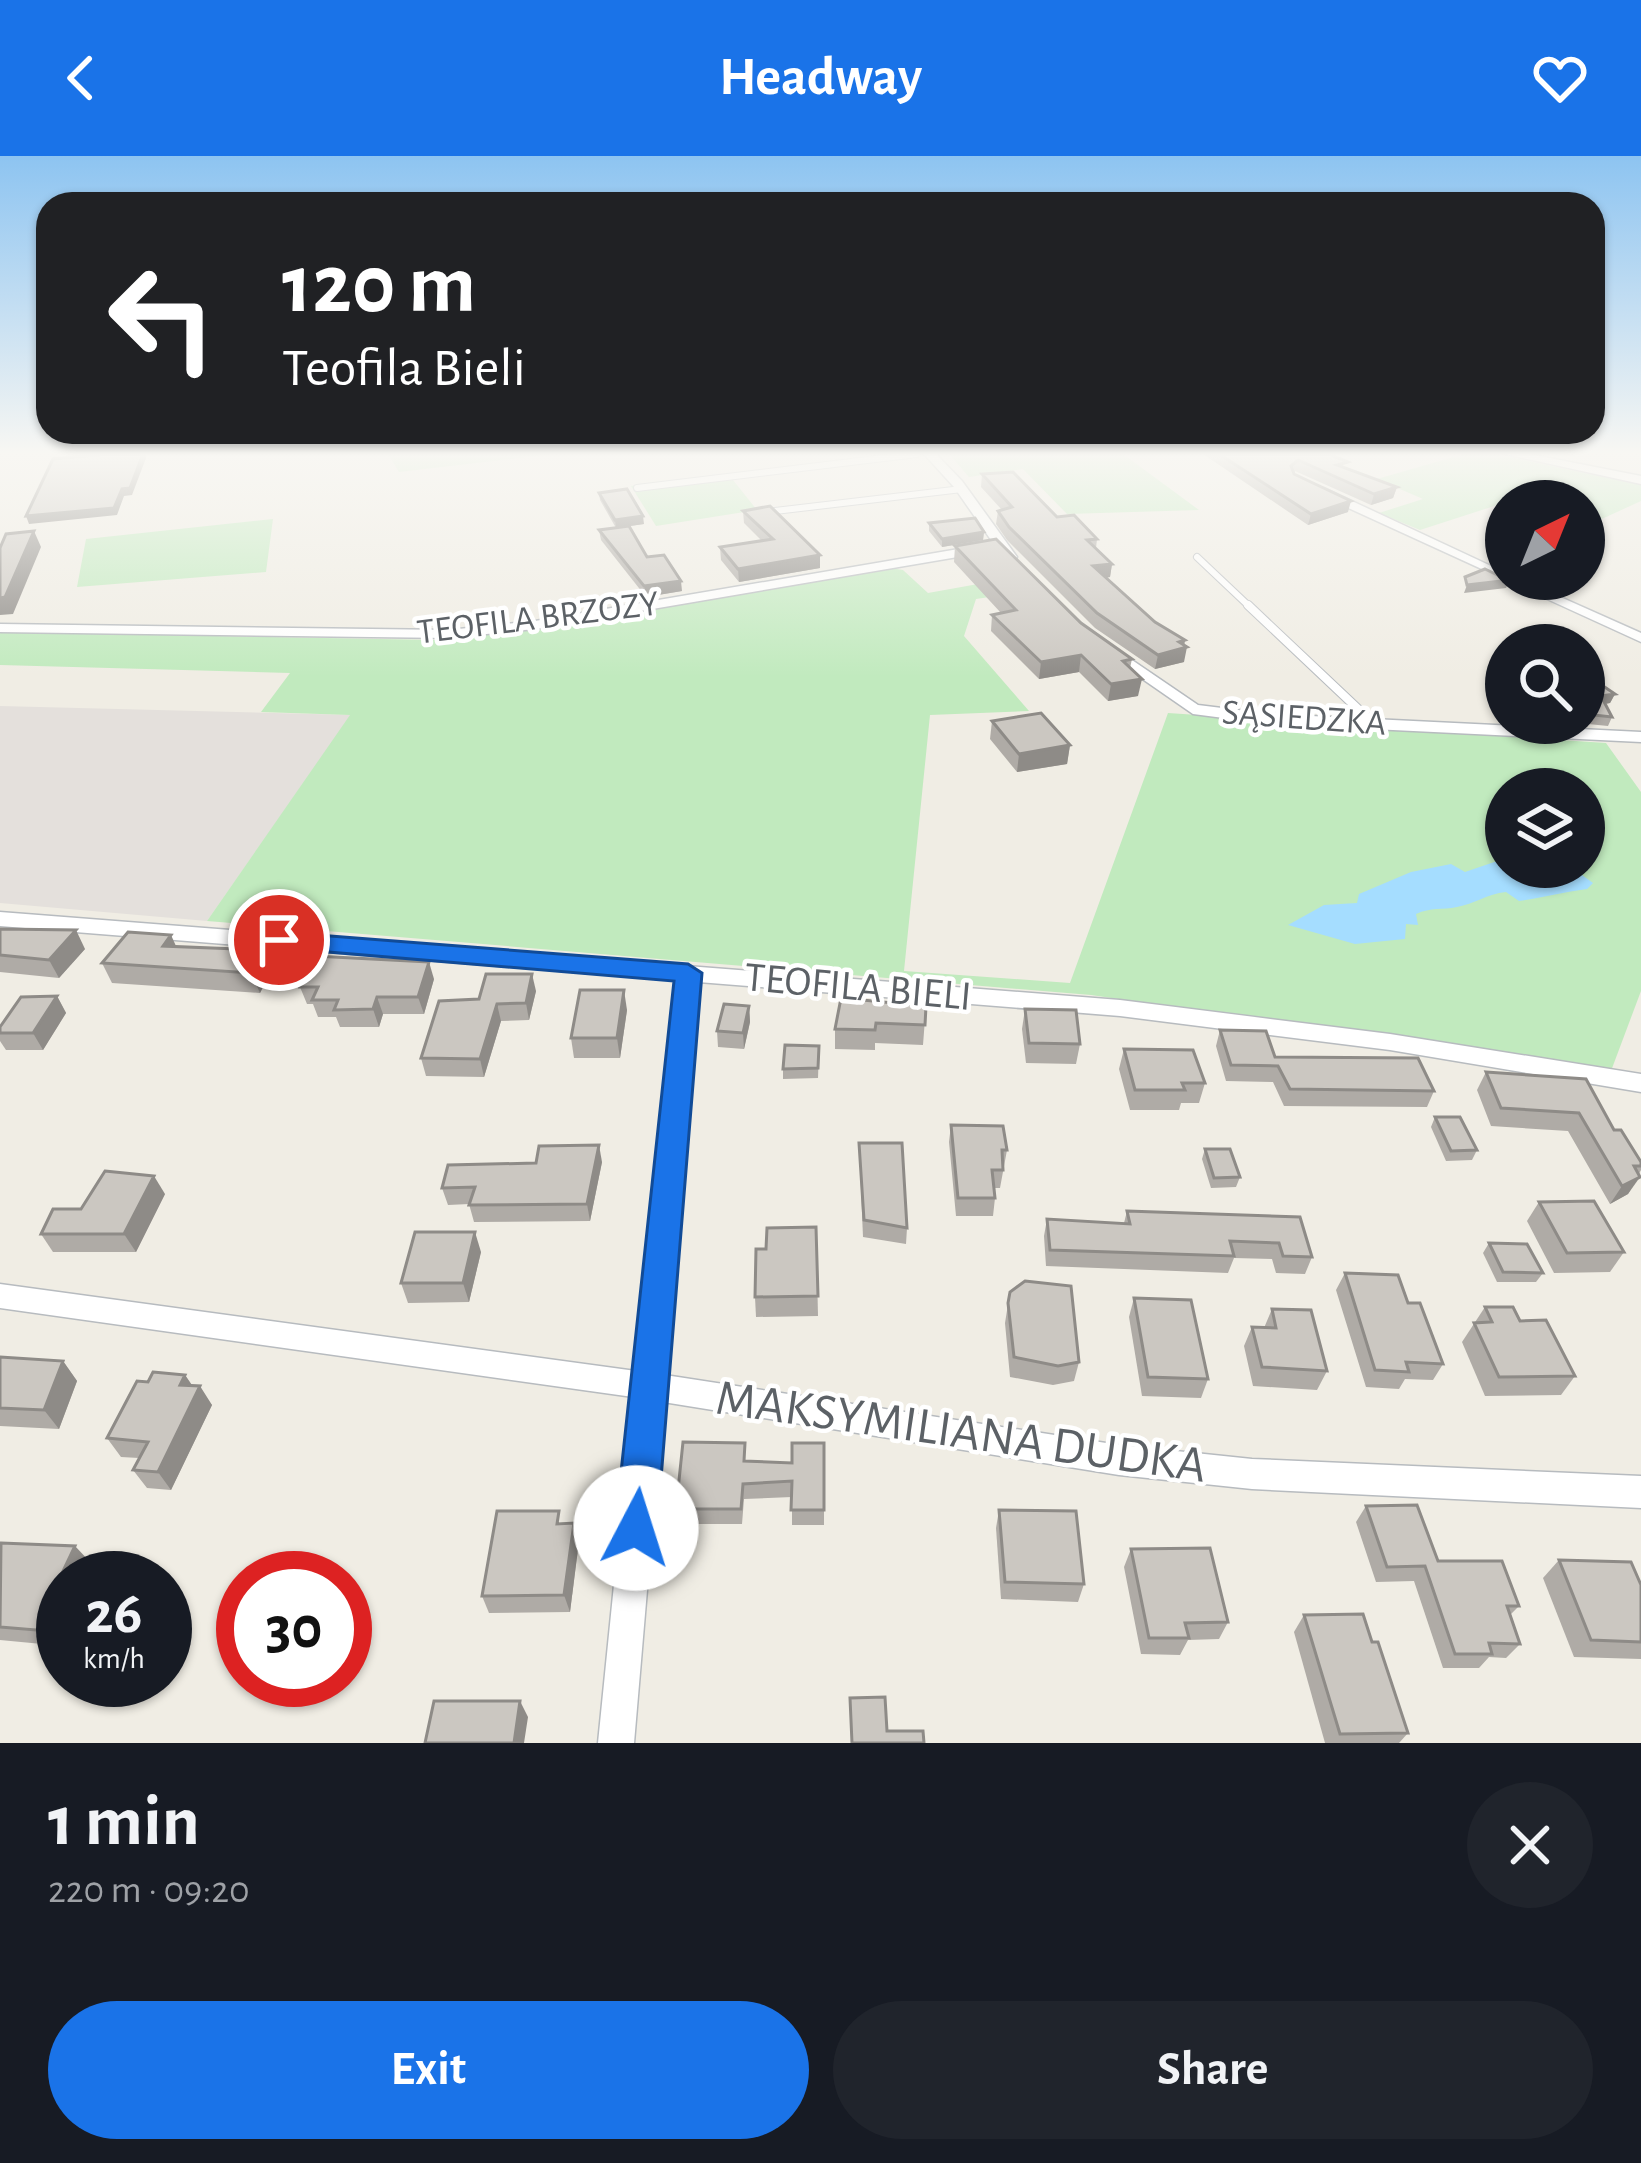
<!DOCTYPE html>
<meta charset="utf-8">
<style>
body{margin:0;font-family:"Alegreya Sans",sans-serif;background:#20242c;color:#f1f3f6;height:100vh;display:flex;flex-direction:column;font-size:45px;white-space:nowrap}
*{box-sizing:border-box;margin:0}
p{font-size:39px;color:#9ea1a6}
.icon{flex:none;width:66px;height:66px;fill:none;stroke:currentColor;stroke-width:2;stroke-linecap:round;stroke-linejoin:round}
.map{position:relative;height:1587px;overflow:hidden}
.drawer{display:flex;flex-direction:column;background:#171b24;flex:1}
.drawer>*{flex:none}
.banner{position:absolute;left:36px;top:36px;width:1569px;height:252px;border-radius:36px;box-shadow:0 3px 9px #0004;background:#202124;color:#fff;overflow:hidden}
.needle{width:78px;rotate:43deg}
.fabs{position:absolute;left:1485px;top:324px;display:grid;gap:24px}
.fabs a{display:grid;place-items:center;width:120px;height:120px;border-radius:50%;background:#171b24;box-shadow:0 3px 9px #0004;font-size:60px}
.speed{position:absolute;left:36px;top:1395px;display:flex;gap:24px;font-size:60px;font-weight:700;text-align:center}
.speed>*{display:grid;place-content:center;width:156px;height:156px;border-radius:50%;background:#171b24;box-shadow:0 3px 9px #0004;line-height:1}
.speed small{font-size:30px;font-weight:400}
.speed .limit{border:18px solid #d22;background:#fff;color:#111}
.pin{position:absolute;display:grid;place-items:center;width:102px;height:102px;color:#fff;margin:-51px;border:6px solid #fff;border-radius:50%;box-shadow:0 3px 12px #0007}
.me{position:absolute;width:132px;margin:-66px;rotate:5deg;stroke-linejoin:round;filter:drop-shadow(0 0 9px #0008)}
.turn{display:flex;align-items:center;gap:42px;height:252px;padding:0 48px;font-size:54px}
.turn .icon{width:156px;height:156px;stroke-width:2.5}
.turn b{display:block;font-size:84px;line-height:102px}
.round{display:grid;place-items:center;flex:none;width:126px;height:126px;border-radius:63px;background:#20242c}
.head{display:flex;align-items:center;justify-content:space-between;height:204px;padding:0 48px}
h1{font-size:72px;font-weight:700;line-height:90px}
.action{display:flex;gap:24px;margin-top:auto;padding:24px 48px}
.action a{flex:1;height:138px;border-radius:72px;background:#1a73e8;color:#fff;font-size:48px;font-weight:700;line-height:138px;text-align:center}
.action a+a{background:#20242c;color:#f1f3f6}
header{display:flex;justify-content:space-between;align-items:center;height:156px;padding:0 48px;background:#1a73e8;color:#fff;font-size:54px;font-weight:700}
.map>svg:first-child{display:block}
.industrial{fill:#e4e0dc}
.green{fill:#c1eabe;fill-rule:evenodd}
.water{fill:#a5ddff}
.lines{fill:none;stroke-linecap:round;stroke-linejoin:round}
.service-far1-casing{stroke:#b7bbbf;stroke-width:8}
.service-casing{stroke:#b7bbbf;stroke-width:10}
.minor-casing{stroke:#b7bbbf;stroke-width:3}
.service-far1{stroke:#fff;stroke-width:6}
.service{stroke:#fff;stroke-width:8}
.minor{fill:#fff;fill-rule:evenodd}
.wall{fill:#afaba6}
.shaded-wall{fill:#8e8b87}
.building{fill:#cbc7c1;stroke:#8e8b87;stroke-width:3}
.route{fill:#1a73e8;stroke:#114b97;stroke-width:3}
.labels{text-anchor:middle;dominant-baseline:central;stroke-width:9;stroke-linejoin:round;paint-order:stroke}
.far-street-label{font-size:36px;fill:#5c6166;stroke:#fff}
.street-label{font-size:42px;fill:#5c6166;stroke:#fff}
.near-street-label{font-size:51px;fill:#5c6166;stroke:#fff}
</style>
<header><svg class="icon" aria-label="back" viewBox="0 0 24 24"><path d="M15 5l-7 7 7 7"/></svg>Headway<svg class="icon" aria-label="heart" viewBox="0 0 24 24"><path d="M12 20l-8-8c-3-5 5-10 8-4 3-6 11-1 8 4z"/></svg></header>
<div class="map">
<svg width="1641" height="1587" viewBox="0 0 1641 1587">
<rect width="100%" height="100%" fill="#f0ede4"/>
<!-- industrial -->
<polygon class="industrial" points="0,550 351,559 207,765 0,747"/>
<!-- green -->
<g class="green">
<polygon points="388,298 552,298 399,316"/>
<polygon points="949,298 1123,298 1199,354 1067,358 1023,313 969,321"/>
<polygon points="1464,298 1495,298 1641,329 1641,345 1593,367 1584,364 1584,345 1519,342 1420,374 1379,357 1423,343 1377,323"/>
<polygon points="729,319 757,354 656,370 631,330"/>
<polygon points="273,363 266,416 77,431 86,383"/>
<path d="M891 412 903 414 928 437 1017 421 1030 435 976 443 964 480 1029 555 930 559 904 815 1070 827 1168 557 1606 587 1641 636V835L1611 915 1091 839 207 765 350 559 261 556 290 517 0 509V476L436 484 541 473ZM1506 633H1584V711H1506Z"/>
</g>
<!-- water -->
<path class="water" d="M1506 702V711H1571L1593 727 1587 733C1563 736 1542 742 1519 745L1506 736C1487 738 1474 748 1457 751 1442 754 1431 751 1416 758L1418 769 1406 768 1405 783 1355 788 1288 769 1324 749 1357 747 1359 738 1411 716 1451 708 1465 716Z"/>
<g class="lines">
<!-- service-far1 casing -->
<g class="service-far1-casing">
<g id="service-far1">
<polyline points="637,332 917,298"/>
<polyline points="775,355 962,333"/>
<polyline points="1197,401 1251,452"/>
</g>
</g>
<!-- service casing -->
<g class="service-casing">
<polyline id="service" points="1248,449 1374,568"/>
</g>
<!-- minor casing -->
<g class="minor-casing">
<g id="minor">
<polygon points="924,298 936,298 962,325 1017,401 1015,404 1005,404 954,331"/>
<polygon points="1505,298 1529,298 1641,320 1641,328"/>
<polygon points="1324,332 1506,417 1506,423 1520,423 1641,477 1641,486 1320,339 1318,336"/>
<polygon points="982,389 989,393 987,396 535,473 449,482 0,476 0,468 449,474 535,465"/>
<polygon points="1107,487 1198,549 1270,558 1641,576 1641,586 1270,568 1193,558 1102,495 1099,492"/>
<polygon points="0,756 1120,844 1390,878 1641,918 1641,936 1390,894 1120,860 698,826 665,1219 1119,1289 1252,1303 1641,1320 1641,1352 1252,1333 1119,1319 663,1246 634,1587 598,1587 633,1241 0,1152 0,1128 636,1215 677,824 0,770"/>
</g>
</g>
<!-- service-far1 -->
<use href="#service-far1" class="service-far1"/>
<!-- service -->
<use href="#service" class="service"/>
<!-- minor -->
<use href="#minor" class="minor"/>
</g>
<!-- wall -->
<g class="wall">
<polygon points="1203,298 1329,298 1346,312 1397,331 1393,342 1371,349 1295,315 1294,318 1348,356 1308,369"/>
<polygon points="982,318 1097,383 1096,392 1112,408 1110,421 1106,422 1155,466 1184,489 1184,506 1155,513 1095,472 1007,384 996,368 998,355 1002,354 981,331"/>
<polygon points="599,337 644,368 616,372 600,344"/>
<polygon points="743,355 820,412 739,426 721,404 720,391 762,385 744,367"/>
<polygon points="929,367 984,376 983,384 942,391 929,375"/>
<polygon points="599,374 647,401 682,435 646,441 601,384"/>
<polygon points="955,390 1081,467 1132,503 1130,512 1138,540 1108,545 1079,516 1039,523 991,475 992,459 1001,457 954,406"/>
<polygon points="1584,517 1615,538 1610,547 1605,548 1612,561 1608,570 1578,567 1584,567"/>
<polygon points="992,565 1070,589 1067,608 1017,616 990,583"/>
<polygon points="0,773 85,793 59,822 0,816"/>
<polygon points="176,790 272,813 260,837 112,827 102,807"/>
<polygon points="434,823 424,858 383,858 379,871 340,871 336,861 318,861 313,848 307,848 300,831"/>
<polygon points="536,835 529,864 501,865 484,921 426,920 421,902 479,843"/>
<polygon points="57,840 66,857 43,894 6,894 0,885 0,871"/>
<polygon points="749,850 750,866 744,893 718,891 717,875"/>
<polygon points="926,850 923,889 875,887 875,894 835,893 835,873"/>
<polygon points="1025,853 1080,888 1076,908 1026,907 1022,873"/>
<polygon points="627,854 620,902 574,902 571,882"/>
<polygon points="1220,874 1275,901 1434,935 1427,951 1284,950 1273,926 1226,925 1216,890"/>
<polygon points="819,890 818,922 783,923 783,913"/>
<polygon points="1124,893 1205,927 1199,947 1181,947 1179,954 1130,954 1119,913"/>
<polygon points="1486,916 1614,974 1641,1006 1641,1014 1628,1038 1610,1048 1568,975 1491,970 1477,934"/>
<polygon points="1435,961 1477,994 1472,1004 1446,1005 1431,971"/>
<polygon points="951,969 1007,994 1000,1032 994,1032 995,1042 993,1060 956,1060 949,986"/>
<polygon points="859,987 907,1072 906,1088 863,1081"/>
<polygon points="1205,993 1240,1021 1236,1031 1211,1032 1202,1003"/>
<polygon points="602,1006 590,1065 474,1066 469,1048 448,1049 442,1032"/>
<polygon points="165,1038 136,1096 53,1096 41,1078 81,1053"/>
<polygon points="1539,1046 1624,1096 1610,1116 1554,1117 1527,1065"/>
<polygon points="1127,1055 1300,1061 1312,1101 1305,1118 1276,1117 1272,1103 1234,1102 1228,1117 1046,1110 1044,1080 1047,1063 1124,1067"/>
<polygon points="816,1071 818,1160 756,1161 755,1141 766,1093"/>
<polygon points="1489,1087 1543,1117 1536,1126 1497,1126 1483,1097"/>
<polygon points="481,1096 469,1146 408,1147 401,1127"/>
<polygon points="1345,1117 1408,1147 1443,1208 1433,1224 1405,1223 1399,1233 1366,1231 1336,1134"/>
<polygon points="1010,1136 1079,1206 1074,1225 1053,1229 1010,1221 1005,1167"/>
<polygon points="1134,1142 1208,1223 1201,1242 1142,1240 1129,1161"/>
<polygon points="1485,1151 1520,1165 1575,1220 1561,1239 1485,1240 1462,1186"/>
<polygon points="1272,1153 1327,1215 1317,1234 1253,1230 1244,1190 1252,1171 1264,1172"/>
<polygon points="0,1201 63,1205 77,1225 59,1273 0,1270"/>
<polygon points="185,1219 192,1229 212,1249 171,1334 147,1332 133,1314 139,1302 121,1301 107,1282 148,1226"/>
<polygon points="824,1287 824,1369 792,1369 792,1341 744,1343 742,1368 679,1368 676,1353 746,1305 792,1307"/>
<polygon points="1366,1350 1438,1405 1519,1450 1510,1459 1520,1488 1506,1502 1489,1501 1479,1512 1443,1512 1414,1425 1376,1426 1356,1366"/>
<polygon points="999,1354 1084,1428 1078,1446 1001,1443 996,1372"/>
<polygon points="579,1385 570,1456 489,1457 482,1440"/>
<polygon points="0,1389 90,1406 82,1422 63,1422 63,1490 0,1484"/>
<polygon points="1131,1393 1228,1466 1219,1483 1188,1484 1180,1499 1141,1498 1124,1411"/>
<polygon points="1559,1404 1641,1429 1641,1503 1574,1501 1543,1422"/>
<polygon points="1304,1459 1408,1577 1399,1587 1325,1587 1294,1476"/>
</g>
<!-- shaded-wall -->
<g class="shaded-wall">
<polygon points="143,298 145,298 146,302 132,339 124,340 117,359 29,368 26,360 122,333"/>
<polygon points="1397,331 1393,342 1371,349 1374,338"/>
<polygon points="1351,345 1348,356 1308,369 1311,358"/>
<polygon points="643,360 644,368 616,372 615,364"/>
<polygon points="34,375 41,391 13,458 0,459 0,442"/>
<polygon points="984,376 983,384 942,391 942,383"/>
<polygon points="820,399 820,412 739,426 738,413"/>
<polygon points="1112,408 1110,421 1091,423 1093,410"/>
<polygon points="1510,424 1506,432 1464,437 1467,429"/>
<polygon points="681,425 682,435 646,441 644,430"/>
<polygon points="1185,484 1184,492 1187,491 1184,506 1155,513 1158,499"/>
<polygon points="1081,499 1079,516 1039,523 1041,506"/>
<polygon points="1142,523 1138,540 1108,545 1111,528"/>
<polygon points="1615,538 1610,547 1597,549 1601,540"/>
<polygon points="1070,589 1067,608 1017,616 1019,598"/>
<polygon points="76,774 85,793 59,822 49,804"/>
<polygon points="171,779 180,799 163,790"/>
<polygon points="265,794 272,813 260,837 251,817"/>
<polygon points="429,806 434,823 424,858 418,841"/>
<polygon points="532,818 536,835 529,864 526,847"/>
<polygon points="624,834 627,854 620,902 617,882"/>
<polygon points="57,840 66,857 43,894 33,877"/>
<polygon points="377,841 383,858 379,871 373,853"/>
<polygon points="497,848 501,865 484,921 480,903"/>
<polygon points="749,850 750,866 744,893 743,877"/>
<polygon points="599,989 602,1006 590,1065 587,1048"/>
<polygon points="154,1020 165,1038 136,1096 124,1078"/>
<polygon points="1640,1021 1628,1038 1610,1048 1622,1030"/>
<polygon points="475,1076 481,1096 469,1146 463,1127"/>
<polygon points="63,1205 77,1225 59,1273 44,1254"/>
<polygon points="185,1219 197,1237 200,1230 212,1249 171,1334 158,1316 180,1229"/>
<polygon points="574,1367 579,1385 570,1456 564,1439"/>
<polygon points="75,1390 90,1406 82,1422 63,1422 63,1439 55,1432"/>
<polygon points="520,1545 528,1561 524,1587 514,1587"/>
</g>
<!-- building -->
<g class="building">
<polygon points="108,298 143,298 130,332 122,333 114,352 26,360 53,303"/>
<polygon points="1219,298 1329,298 1348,306 1337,309 1397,331 1374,338 1298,304 1291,310 1294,318 1351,345 1311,358"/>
<polygon points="1013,316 1057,361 1074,359 1097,383 1087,384 1112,408 1093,410 1155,466 1185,484 1179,486 1187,491 1158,499 1097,457 1009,371 998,355 1012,351 982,318"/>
<polygon points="627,333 643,360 615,364 599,337"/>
<polygon points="770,350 820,399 738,413 720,391 773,383 743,355"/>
<polygon points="975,362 984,376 942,383 929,367"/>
<polygon points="629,370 647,401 664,399 681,425 644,430 599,374"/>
<polygon points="34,375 5,441 0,442 0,392 6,378"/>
<polygon points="996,383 1081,467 1132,503 1123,505 1142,523 1111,528 1081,499 1041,506 992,459 1016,454 955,390"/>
<polygon points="1485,413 1506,423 1510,424 1467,429 1465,421"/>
<polygon points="1584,517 1615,538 1601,540 1612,561 1584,558"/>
<polygon points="1041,557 1070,589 1019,598 992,565"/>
<polygon points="0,773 76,774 49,804 0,799"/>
<polygon points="128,776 171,779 163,790 265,794 251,817 102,807"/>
<polygon points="314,800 429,806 418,841 377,841 373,853 334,854 338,844 312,844 318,831 300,831"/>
<polygon points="486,818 532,818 526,847 497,848 480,903 421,902 439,845 479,843"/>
<polygon points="580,834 624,834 617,882 571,882"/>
<polygon points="57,840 33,877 0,877 0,871 21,841"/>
<polygon points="841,842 926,850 925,869 876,867 875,874 835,873"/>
<polygon points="724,848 749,850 743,877 717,875"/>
<polygon points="1025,853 1076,854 1080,888 1029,887"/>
<polygon points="1220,874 1266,875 1275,901 1418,902 1434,935 1290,933 1278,910 1231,909"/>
<polygon points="785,889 819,890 818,912 783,913"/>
<polygon points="1124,893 1193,894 1205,927 1182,927 1185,934 1135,934"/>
<polygon points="1486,916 1586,923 1614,974 1621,974 1641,1006 1641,1010 1634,1010 1640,1021 1622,1030 1579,957 1501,952"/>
<polygon points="1435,961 1460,961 1477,994 1451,995"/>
<polygon points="951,969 1003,970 1007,994 1002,994 1003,1014 992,1014 995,1042 958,1042"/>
<polygon points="859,987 902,987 907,1072 864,1064"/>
<polygon points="599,989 587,1048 469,1049 475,1031 442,1032 448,1009 536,1007 539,990"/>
<polygon points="1205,993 1230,993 1240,1021 1214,1022"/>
<polygon points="105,1015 154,1020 124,1078 41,1078 53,1053 81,1053"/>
<polygon points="1594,1045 1624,1096 1567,1097 1539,1046"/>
<polygon points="1127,1055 1300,1061 1312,1101 1283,1100 1279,1087 1230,1085 1234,1100 1050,1094 1047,1063 1130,1068"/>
<polygon points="816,1071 818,1140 755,1141 756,1093 766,1093 767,1072"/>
<polygon points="415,1076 475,1076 463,1127 401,1127"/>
<polygon points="1489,1087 1527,1088 1543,1117 1503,1116"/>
<polygon points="1345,1117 1398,1119 1408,1147 1420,1147 1443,1208 1406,1206 1409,1216 1375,1214"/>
<polygon points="1025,1125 1071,1130 1079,1206 1058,1210 1014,1201 1008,1147 1010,1136"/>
<polygon points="1134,1142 1191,1144 1208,1223 1148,1221"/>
<polygon points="1485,1151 1513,1151 1520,1165 1546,1164 1575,1220 1499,1221 1474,1167 1492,1166"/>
<polygon points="1272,1153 1311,1154 1327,1215 1262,1211 1252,1171 1276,1172"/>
<polygon points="0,1201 63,1205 44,1254 0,1252"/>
<polygon points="153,1216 185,1219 180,1229 200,1230 158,1316 133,1314 148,1286 107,1282 137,1225 148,1226"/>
<polygon points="683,1286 745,1287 744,1305 792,1307 792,1287 824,1287 824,1354 791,1354 792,1325 743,1328 741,1353 676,1353"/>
<polygon points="1417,1349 1438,1405 1502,1405 1519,1450 1507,1450 1520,1488 1489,1487 1492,1498 1455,1498 1425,1410 1387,1411 1366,1350"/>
<polygon points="999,1354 1076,1355 1084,1428 1005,1426"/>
<polygon points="497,1355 559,1355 557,1368 574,1367 564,1439 482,1440"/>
<polygon points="1,1387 75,1390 55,1432 63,1432 63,1469 60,1476 0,1471"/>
<polygon points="1210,1392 1228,1466 1185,1467 1189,1482 1149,1482 1131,1393"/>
<polygon points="1559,1404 1631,1406 1641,1429 1641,1486 1591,1484"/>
<polygon points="1363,1458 1372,1486 1378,1486 1408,1577 1340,1578 1304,1459"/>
<polygon points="885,1541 887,1575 923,1575 924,1587 852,1587 850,1542"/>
<polygon points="434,1545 520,1545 514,1587 425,1587"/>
</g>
<!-- sky -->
<linearGradient id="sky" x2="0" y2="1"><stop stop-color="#8dc4f1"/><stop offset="0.57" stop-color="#f8f7f3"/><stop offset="1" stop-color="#f8f7f3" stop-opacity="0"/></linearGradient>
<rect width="1641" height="521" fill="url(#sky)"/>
<!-- route -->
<polygon class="route" points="279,776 688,808 702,817 657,1372 651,1387 636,1393 621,1387 615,1372 674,825 269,791 269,778"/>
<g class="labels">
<!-- far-street labels -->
<g class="far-street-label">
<text transform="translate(538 462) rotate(-7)">TEOFILA BRZOZY</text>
<text transform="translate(1304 562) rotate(4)">SĄSIEDZKA</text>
</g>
<!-- street labels -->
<g class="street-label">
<text transform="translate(858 831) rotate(5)">TEOFILA BIELI</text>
</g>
<!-- near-street labels -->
<g class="near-street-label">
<text transform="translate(961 1276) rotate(8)">MAKSYMILIANA DUDKA</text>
</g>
</g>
</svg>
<div class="fabs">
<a><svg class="needle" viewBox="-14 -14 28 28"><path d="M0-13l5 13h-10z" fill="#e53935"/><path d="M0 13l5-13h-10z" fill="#9ea1a6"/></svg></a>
<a><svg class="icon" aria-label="search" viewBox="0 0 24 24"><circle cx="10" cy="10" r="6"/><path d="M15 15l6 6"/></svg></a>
<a><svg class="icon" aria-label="layers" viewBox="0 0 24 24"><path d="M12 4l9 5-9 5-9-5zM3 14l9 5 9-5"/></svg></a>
</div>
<div class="speed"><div>26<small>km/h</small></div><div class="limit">30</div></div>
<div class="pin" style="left:279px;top:784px;background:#d93025"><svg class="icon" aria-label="arrive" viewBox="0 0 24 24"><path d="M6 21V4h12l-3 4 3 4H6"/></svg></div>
<svg class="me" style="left:636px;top:1372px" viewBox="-20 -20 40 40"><circle r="19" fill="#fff"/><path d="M0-13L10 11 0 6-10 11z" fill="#1a73e8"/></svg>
<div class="banner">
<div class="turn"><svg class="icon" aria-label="left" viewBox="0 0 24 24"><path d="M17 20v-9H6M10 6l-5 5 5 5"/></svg><div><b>120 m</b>Teofila Bieli</div></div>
</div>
</div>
<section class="drawer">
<div class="head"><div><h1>1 min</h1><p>220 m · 09:20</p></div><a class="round"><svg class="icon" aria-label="close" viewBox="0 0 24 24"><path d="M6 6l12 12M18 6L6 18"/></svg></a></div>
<div class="action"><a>Exit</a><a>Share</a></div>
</section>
